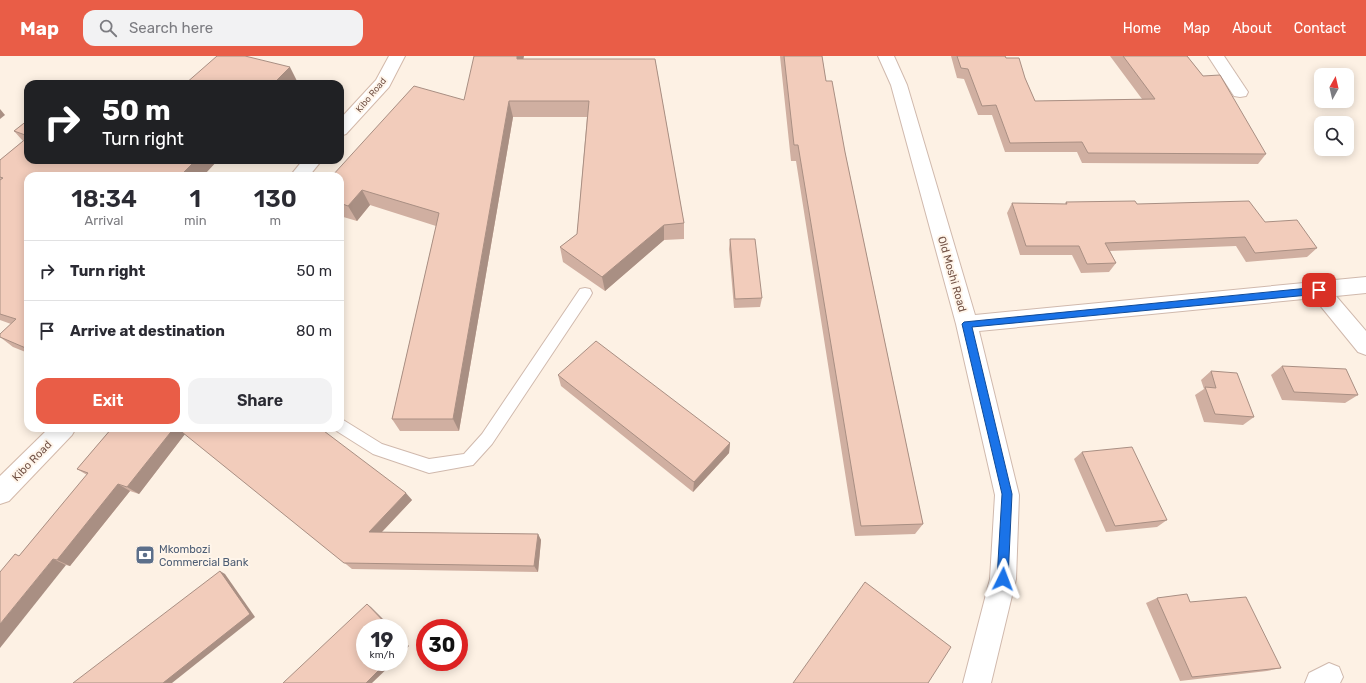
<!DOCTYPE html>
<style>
body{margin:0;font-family:Rubik,sans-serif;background:#f2f2f3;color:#2b2b33;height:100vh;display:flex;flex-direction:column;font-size:15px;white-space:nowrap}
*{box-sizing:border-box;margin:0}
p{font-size:13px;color:#7c7c81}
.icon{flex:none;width:22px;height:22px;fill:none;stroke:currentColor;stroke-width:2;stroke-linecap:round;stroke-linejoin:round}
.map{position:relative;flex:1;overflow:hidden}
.side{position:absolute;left:24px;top:116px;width:320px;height:260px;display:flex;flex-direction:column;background:#fff;border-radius:12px;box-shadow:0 2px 10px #0003}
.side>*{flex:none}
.guide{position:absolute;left:24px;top:24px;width:320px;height:84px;border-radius:12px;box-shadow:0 2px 10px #0003;background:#202124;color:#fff;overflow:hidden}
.needle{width:26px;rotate:8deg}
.fabs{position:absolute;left:1314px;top:12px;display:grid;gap:8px}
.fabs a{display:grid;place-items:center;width:40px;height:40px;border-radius:8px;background:#fff;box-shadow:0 2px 10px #0003;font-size:20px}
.speed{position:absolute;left:356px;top:563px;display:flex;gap:8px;font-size:20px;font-weight:700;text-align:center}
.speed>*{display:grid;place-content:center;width:52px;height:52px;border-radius:50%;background:#fff;box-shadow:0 2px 10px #0003;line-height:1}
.speed small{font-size:10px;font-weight:400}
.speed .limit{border:6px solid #d22;background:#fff;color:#111}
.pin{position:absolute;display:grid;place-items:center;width:34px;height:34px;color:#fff;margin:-17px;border-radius:8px;box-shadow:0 2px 6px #0006}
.me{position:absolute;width:44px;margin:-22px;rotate:3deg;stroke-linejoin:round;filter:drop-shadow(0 0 3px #0008)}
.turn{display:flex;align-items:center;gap:14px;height:84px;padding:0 12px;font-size:18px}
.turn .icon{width:52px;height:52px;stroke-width:2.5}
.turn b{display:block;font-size:28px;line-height:34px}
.eta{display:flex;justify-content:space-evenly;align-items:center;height:68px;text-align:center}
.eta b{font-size:24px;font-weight:600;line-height:28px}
.cta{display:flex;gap:8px;margin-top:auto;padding:8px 12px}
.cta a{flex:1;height:46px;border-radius:12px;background:#e95d47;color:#fff;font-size:16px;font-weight:600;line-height:46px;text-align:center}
.cta a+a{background:#f2f2f3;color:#2b2b33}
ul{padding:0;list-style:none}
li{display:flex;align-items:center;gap:12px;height:60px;padding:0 12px;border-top:1px solid #e1e1e2}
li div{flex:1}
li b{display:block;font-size:15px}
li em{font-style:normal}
header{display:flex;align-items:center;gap:24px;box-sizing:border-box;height:56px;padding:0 20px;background:#e95d47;color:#fff}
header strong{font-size:19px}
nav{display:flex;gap:22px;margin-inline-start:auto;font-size:14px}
.search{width:280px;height:36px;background:#f2f2f3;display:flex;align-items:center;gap:10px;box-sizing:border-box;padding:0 14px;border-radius:12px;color:#7c7c81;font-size:15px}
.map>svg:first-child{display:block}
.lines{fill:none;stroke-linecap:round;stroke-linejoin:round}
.service-casing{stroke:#d0b9ad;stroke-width:2}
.minor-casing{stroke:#d0b9ad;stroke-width:2}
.secondary-casing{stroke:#d3b9aa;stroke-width:2}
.service{fill:#fff;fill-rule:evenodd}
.minor{fill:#fff;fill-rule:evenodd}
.secondary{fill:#fff;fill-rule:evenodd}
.wall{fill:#d0afa1}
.shaded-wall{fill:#a98f83}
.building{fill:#f2ccbb;stroke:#a98f83}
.route{fill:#1a73e8;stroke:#114b97}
.labels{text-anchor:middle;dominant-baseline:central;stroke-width:4;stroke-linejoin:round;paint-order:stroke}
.far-street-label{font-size:9px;fill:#755549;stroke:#fff5ea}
.street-label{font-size:11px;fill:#755549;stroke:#fff5ea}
.service-label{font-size:11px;fill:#4e5e75;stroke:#fff5ea;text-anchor:start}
</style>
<header>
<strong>Map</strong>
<div class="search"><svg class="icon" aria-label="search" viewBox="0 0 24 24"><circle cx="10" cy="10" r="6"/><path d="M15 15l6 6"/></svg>Search here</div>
<nav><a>Home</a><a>Map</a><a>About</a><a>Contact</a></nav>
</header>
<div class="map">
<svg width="1366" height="627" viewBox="0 0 1366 627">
<rect width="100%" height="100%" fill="#fdf1e4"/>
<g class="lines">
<!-- service casing -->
<g class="service-casing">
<polygon id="service" points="585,232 590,233 592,237 590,241 492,388 473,409 429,417 373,398 335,374 334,372 340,372 340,362 382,388 429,403 464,398 482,378 580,233"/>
</g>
<!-- minor casing -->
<g class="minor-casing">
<g id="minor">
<polygon points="878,0 894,0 907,29 975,259 1366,221 1366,237 1336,240 1366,275 1366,299 1358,296 1314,242 979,275 1019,439 1016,523 991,627 963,627 990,523 995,439 956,268 891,29"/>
<polygon points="1208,0 1224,0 1248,36 1246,40 1240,41 1234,40"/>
<polygon points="1329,607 1339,611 1343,621 1340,627 1305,627 1309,617"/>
</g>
</g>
<!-- secondary casing -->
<g class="secondary-casing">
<g id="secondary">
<polygon points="389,0 405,0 389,31 346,78 340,80 340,63 376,24"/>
<polygon points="303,104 322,104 309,120 290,120"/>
<polygon points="49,372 76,372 72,379 9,445 0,448 0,420"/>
</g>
</g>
<!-- service -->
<use href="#service" class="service"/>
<!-- minor -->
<use href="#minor" class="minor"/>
<!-- secondary -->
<use href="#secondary" class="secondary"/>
</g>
<!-- wall -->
<g class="wall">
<polygon points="780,0 822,0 826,25 845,96 923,468 915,478 855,480 796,105 791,105"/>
<polygon points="951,0 1005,0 1006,2 1025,22 1035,45 1142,43 1110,0 1187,0 1266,98 1258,108 1082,107 1077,96 1005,96 992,59 978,59 964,23 957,22"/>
<polygon points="523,3 655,3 684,167 684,183 664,184 605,235 563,206 560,191 577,178 587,61 513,61 459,375 400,375 392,363 436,170 370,149 357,165 340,160 340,120 464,44"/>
<polygon points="28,64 28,104 218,104 203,120 28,120 28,297 13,291 0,281 0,278 11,268 0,264 0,104 23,85 14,75"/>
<polygon points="1066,146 1137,148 1265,166 1317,192 1307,201 1246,206 1236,190 1110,195 1116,207 1109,216 1081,217 1072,199 1020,199 1007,157 1012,147 1065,148"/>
<polygon points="730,183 762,242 760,251 734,252 729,193"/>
<polygon points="1282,310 1358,339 1345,347 1282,344 1271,319"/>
<polygon points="1211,315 1254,361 1243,369 1204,366 1195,339 1204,333 1201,324"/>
<polygon points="558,319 730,387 729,397 693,436 561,330"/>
<polygon points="112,372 320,372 412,444 382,476 538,478 541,484 538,516 352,513 185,378 139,438 130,435 70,510 66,509 19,500 87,419 77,413"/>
<polygon points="1082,396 1167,464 1157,471 1106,476 1074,403"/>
<polygon points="1157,542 1190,546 1281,612 1267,615 1180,625 1146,547"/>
</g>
<!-- shaded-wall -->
<g class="shaded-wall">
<polygon points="517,0 524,0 520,20 517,3"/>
<polygon points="290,11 297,25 294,28 273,28"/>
<polygon points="509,45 513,61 459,375 453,363"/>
<polygon points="0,53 5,59 0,63"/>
<polygon points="196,104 218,104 203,120 180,120"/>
<polygon points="362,134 370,149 357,165 348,150"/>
<polygon points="664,169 664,184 605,235 602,221"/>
<polygon points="174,372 177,372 185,378 139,438 127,431"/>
<polygon points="730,387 729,397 693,436 694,426"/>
<polygon points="118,428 130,435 70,510 57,504"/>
<polygon points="406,437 412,444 376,482 369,476"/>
<polygon points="538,478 541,484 538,516 534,510"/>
<polygon points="53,503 66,509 0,592 0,568"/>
<polygon points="220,515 225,518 255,561 172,627 163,627"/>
<polygon points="367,548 371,551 392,572 390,572"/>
<polygon points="399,580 409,590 399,601"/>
<polygon points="387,606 394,606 372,627 366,627"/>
</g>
<!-- building -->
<g class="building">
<polygon points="217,0 245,0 290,11 273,28 185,28"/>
<polygon points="474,0 517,0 517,3 655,3 684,167 664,169 602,221 560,191 577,178 589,45 509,45 453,363 392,363 439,157 362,134 348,150 340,147 340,120 332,120 414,30 464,44"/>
<polygon points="784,0 822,0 826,25 832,25 845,96 923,468 861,470 798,89 794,89"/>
<polygon points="957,0 1005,0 1006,2 1019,2 1025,22 1035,45 1155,43 1123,0 1187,0 1203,20 1220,19 1266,98 1088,97 1082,86 1010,87 996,49 982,50 968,13 961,12"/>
<polygon points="28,64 28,80 14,75"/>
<polygon points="28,81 28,104 196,104 180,120 28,120 28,293 0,281 0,278 16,263 0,258 0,124 3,122 0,121 0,104"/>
<polygon points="1135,145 1137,148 1249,145 1265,166 1297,164 1317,192 1255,197 1245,181 1105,187 1116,207 1087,208 1079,190 1026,190 1012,147 1067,148 1066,146"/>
<polygon points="730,183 755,183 762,242 735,243"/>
<polygon points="596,285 730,387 694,426 558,319"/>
<polygon points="1282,310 1346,313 1358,339 1294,336"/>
<polygon points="1211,315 1237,317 1254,361 1215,358 1205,331 1216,332"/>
<polygon points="112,372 174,372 127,431 118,428 57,504 53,503 0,568 0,516 15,498 19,500 88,417 77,413"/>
<polygon points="177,372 320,372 406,437 369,476 538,478 534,510 344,507"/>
<polygon points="1132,391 1167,464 1115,470 1082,396"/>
<polygon points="220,515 250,558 163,627 73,627"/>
<polygon points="865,526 951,591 928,627 793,627"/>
<polygon points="1187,538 1190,546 1246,541 1281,612 1192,621 1157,542"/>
<polygon points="367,548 390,572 365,572 365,606 387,606 366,627 283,627"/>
<polygon points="399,581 405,588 399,594"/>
</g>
<!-- route -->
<polygon class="route" points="1319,231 1323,234 1319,238 972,271 1012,438 1008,523 1006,527 1003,529 999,527 997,523 1002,438 962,268 964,266"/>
<!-- icons -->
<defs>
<g id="bank-square" transform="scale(1)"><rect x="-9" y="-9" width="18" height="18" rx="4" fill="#5c6f8a" stroke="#fff5ea"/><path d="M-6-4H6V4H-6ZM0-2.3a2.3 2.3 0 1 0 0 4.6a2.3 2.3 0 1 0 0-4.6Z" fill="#fff"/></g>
</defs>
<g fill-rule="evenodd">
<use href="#bank-square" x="145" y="499"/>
</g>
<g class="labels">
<!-- far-street labels -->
<g class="far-street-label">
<text transform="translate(371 39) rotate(-50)">Kibo Road</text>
</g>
<!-- street labels -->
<g class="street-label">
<text transform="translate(952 218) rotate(74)">Old Moshi Road</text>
<text transform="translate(32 405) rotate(-46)">Kibo Road</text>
</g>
<!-- service labels -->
<g class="service-label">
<text x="159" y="493">Mkombozi<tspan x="159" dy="13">Commercial Bank</tspan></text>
</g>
</g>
</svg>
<div class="fabs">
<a><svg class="needle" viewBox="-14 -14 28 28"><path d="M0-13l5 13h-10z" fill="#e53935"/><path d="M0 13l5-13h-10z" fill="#7c7c81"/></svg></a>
<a><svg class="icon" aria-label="search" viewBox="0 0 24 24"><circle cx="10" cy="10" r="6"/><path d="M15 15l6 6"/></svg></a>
</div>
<div class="speed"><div>19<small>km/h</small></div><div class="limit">30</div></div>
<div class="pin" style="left:1319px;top:234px;background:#d93025"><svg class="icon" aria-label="arrive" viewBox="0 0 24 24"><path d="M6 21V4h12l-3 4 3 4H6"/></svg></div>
<svg class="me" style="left:1003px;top:523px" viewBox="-20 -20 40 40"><path d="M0-17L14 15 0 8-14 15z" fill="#1a73e8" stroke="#fff" stroke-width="4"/></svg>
<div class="guide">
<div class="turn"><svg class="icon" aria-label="right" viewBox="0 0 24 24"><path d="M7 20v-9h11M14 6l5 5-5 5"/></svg><div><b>50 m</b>Turn right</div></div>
</div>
<section class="side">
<div class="eta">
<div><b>18:34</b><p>Arrival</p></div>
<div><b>1</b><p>min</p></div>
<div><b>130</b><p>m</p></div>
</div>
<ul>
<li><svg class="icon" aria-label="right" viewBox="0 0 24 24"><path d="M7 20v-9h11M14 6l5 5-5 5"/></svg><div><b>Turn right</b></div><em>50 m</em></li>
<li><svg class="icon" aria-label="arrive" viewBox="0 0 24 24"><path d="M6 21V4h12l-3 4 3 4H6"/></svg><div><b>Arrive at destination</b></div><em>80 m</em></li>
</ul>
<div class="cta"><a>Exit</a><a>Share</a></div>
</section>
</div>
